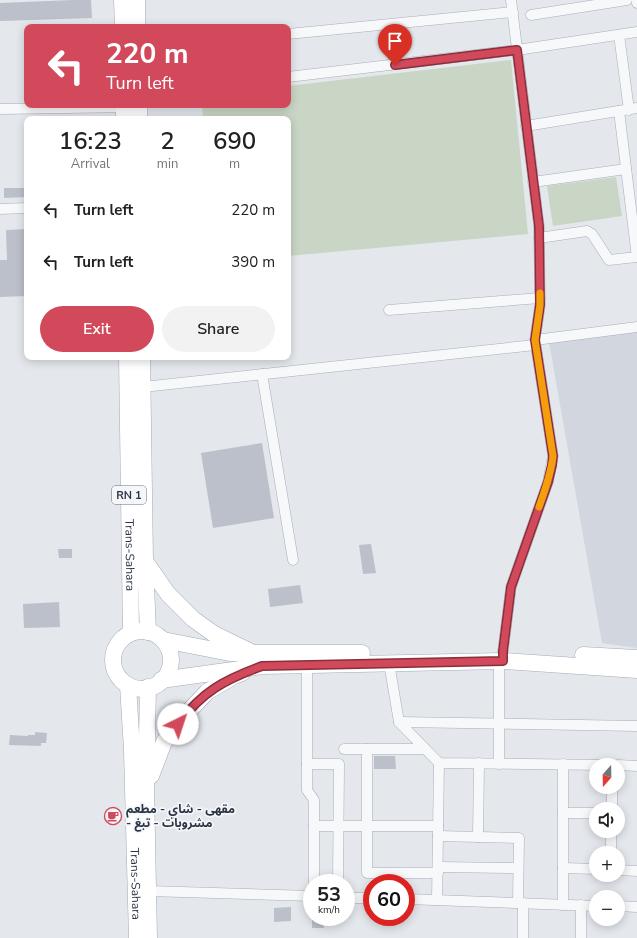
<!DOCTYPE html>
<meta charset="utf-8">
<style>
body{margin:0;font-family:"Nunito Sans","Noto Sans Arabic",sans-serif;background:#f2f2f2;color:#202124;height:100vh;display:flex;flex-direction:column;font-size:15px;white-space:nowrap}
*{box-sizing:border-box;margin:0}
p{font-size:13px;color:#757577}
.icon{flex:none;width:22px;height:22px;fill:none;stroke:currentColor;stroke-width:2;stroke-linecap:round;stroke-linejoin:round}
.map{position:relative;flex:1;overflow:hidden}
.details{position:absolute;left:24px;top:116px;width:267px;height:244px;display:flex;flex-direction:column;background:#fff;border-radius:8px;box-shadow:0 2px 10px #0003}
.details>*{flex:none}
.top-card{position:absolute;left:24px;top:24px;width:267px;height:84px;border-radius:8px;box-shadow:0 2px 10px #0003;background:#d1495b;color:#fff;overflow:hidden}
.needle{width:26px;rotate:200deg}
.buttons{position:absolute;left:589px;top:758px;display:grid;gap:8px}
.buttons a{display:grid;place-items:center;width:36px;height:36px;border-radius:50%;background:#fff;box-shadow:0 2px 10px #0003;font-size:20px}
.speed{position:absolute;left:303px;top:874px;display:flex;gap:8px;font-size:20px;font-weight:700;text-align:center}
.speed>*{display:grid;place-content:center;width:52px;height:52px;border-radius:50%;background:#fff;box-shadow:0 2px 10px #0003;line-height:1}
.speed small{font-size:10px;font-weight:400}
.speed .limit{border:6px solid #d22;background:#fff;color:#111}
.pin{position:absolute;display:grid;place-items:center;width:34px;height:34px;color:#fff;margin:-41px -17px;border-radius:50% 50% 50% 0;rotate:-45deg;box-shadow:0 0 4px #0007}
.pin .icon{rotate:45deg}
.me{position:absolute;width:44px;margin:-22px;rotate:41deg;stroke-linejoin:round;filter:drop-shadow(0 0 3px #0008)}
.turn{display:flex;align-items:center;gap:14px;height:84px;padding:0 16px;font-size:18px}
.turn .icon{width:52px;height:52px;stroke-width:2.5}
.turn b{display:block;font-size:28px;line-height:34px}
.eta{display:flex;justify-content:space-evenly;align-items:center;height:68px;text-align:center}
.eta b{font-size:24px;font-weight:600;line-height:28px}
.action{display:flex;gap:8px;margin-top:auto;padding:8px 16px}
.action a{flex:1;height:46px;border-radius:24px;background:#d1495b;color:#fff;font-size:16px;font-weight:600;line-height:46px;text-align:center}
.action a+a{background:#f2f2f2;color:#202124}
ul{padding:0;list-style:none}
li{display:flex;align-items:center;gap:12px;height:52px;padding:0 16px}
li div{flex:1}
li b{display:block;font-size:15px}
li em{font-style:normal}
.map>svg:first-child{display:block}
.built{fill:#d2d6de}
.green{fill:#c9d6c5}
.building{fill:#bbc0ca}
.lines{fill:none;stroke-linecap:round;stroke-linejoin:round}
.minor-casing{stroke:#a9aeb7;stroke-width:11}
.primary-casing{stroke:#a3abb8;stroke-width:17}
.minor{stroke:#f7f8fa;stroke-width:10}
.primary{stroke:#fff;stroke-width:16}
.route-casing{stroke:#882f3b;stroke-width:10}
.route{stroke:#d1495b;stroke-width:7}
.slow{stroke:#f59e0b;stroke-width:7}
.labels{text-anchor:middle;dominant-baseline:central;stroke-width:3.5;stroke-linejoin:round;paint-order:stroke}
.shield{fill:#f4f6f9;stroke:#676e7b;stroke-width:1}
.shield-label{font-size:11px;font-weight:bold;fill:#2b3445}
.street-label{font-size:12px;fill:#2b3445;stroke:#f4f6f9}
.poi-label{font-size:12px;font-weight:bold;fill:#2b3445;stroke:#f4f6f9;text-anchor:start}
</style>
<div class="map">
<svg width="637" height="938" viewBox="0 0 637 938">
<rect width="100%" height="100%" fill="#e4e7ec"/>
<!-- built -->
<polygon class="built" points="637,331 637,648 602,643 549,342"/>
<!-- green -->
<g class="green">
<polygon points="511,60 528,234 288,256 288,119 203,119 202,105 288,105 288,86"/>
<polygon points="616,177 622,216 553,226 547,186"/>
</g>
<!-- building -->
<g class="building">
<polygon points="73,0 91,0 92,18 0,21 0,3"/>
<polygon points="4,188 27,188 27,197 4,198"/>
<polygon points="27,229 27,296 0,297 0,260 7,260 6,230"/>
<polygon points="262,443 274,518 213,528 201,453"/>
<polygon points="371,544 376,573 363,574 359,545"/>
<polygon points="58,549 72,549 72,558 59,558"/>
<polygon points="300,585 303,603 270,607 268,589"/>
<polygon points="59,602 60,627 24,628 23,604"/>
<polygon points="35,732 47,733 46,743 41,743 41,746 9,745 10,735 28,736 28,735 35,735"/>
<polygon points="374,756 395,756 396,769 374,769"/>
<polygon points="291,907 291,921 274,922 274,908"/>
<polygon points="312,917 323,917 324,928 312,928"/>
</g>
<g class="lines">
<!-- minor casing -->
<g class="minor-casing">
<g id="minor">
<polyline points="637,0 637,3"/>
<polyline points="531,15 627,0"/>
<polyline points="288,34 513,12"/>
<polyline points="619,35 629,110"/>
<polyline points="288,77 517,50 637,32"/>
<polyline points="0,109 130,107"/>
<polyline points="619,111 637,257"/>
<polyline points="526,126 637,108"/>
<polyline points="533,182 626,169"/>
<polyline points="0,209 27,208"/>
<polyline points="539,238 587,231 592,234 609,260 637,257"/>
<polyline points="389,310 540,298"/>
<polyline points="535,340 637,327"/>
<polyline points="262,374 293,560"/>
<polyline points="143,387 535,345"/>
<polyline points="499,661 499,764"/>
<polyline points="503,661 503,651 511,587 548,482 553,456 535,340 540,305 539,226 511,0"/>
<polyline points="389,663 399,722 439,763 604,765"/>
<polyline points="307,665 307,790 314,800 314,883"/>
<polyline points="399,722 637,726"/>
<polyline points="344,749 425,749"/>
<polyline points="367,749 367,873 438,873"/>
<polyline points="307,764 339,764 338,883"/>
<polyline points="563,764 563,905"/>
<polyline points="618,765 637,766"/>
<polyline points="612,809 612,787"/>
<polyline points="563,813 596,813"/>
<polyline points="314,826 438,826"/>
<polyline points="438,836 519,838 518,903"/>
<polyline points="478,837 479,763"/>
<polyline points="611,853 611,831"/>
<polyline points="438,867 518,868"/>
<polyline points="563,868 596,869"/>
<polyline points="618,870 637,871"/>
<polyline points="148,891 312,896"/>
<polyline points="346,898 372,898"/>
<polyline points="406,899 596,906"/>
<polyline points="437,900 439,763"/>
<polyline points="618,906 637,907"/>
<polyline points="523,938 523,903"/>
<polyline points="581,938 581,905"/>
</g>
</g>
<!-- primary casing -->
<g class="primary-casing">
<g id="primary">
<polyline points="122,0 123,27"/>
<polyline points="137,0 137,27"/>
<polyline points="124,105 124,119"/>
<polyline points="139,105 139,119"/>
<path id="s1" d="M127 357 131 633"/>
<polyline points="142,357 145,561 148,632"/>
<polyline points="145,561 168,594 193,619 214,634 249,651"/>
<circle cx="142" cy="660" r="29"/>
<polyline points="163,640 230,653 362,653"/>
<polyline points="583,655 637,658"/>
<polyline points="161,680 262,666 503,661 637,670"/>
<path id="s2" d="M128 685 132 750 137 938"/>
<polyline points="148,687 146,789 149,938"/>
<polyline points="151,776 164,742 185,715 207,692 234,676 242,673"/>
</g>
</g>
<!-- minor -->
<use href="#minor" class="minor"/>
<!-- primary -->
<use href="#primary" class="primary"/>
</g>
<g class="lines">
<!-- route casing -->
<g class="route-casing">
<path id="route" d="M178 724C203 691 224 680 262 666L503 661V651L511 587 548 482 552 465 553 456 535 340 540 305 539 226 517 50 395 65"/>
</g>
<!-- route -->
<use href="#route" class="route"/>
<!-- slow -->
<path class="slow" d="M539 507C545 490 551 474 553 456L535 340 540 305V293"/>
</g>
<!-- icons -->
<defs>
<g id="cafe-ring" transform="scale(0.9)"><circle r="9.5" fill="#f4f6f9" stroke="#d1495b" stroke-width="1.5"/><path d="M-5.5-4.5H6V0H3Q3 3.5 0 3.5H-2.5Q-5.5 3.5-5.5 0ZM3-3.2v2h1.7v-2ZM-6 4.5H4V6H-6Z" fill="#d1495b"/></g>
</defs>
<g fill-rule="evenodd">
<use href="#cafe-ring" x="113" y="816"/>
</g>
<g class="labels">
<!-- shield labels -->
<rect class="shield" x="112" y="486" width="34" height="18" rx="3"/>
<g class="shield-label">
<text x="129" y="495">RN 1</text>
</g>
<!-- street labels -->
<g class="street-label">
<text stroke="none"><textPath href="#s1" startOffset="198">Trans-Sahara</textPath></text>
<text stroke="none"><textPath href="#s2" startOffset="199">Trans-Sahara</textPath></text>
</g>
<!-- poi labels -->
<g class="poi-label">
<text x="126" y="809">مقهى - شاي - مطعم<tspan x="126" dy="14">- مشروبات - تبغ</tspan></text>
</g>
</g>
</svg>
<div class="buttons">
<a><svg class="needle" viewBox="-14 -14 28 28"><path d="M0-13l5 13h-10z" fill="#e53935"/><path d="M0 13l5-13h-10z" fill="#757577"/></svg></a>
<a><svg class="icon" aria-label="sound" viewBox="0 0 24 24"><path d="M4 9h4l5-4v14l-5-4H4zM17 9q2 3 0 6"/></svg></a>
<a>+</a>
<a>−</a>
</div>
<div class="speed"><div>53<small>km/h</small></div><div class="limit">60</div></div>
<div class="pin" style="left:395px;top:65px;background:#d93025"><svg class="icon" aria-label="arrive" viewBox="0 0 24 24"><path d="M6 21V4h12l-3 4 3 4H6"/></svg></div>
<svg class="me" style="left:178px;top:724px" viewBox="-20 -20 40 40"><circle r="19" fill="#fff"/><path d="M0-13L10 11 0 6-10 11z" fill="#d1495b"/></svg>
<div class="top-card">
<div class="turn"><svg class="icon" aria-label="left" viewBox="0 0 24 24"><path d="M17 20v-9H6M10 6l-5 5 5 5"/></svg><div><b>220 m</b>Turn left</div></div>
</div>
<section class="details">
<div class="eta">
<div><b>16:23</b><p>Arrival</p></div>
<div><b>2</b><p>min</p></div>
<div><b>690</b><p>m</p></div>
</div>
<ul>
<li><svg class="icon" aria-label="left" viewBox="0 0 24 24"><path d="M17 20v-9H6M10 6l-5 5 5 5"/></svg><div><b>Turn left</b></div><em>220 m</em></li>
<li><svg class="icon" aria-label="left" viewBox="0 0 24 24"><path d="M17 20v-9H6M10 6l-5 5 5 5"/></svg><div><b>Turn left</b></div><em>390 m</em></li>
</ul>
<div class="action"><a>Exit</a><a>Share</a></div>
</section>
</div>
